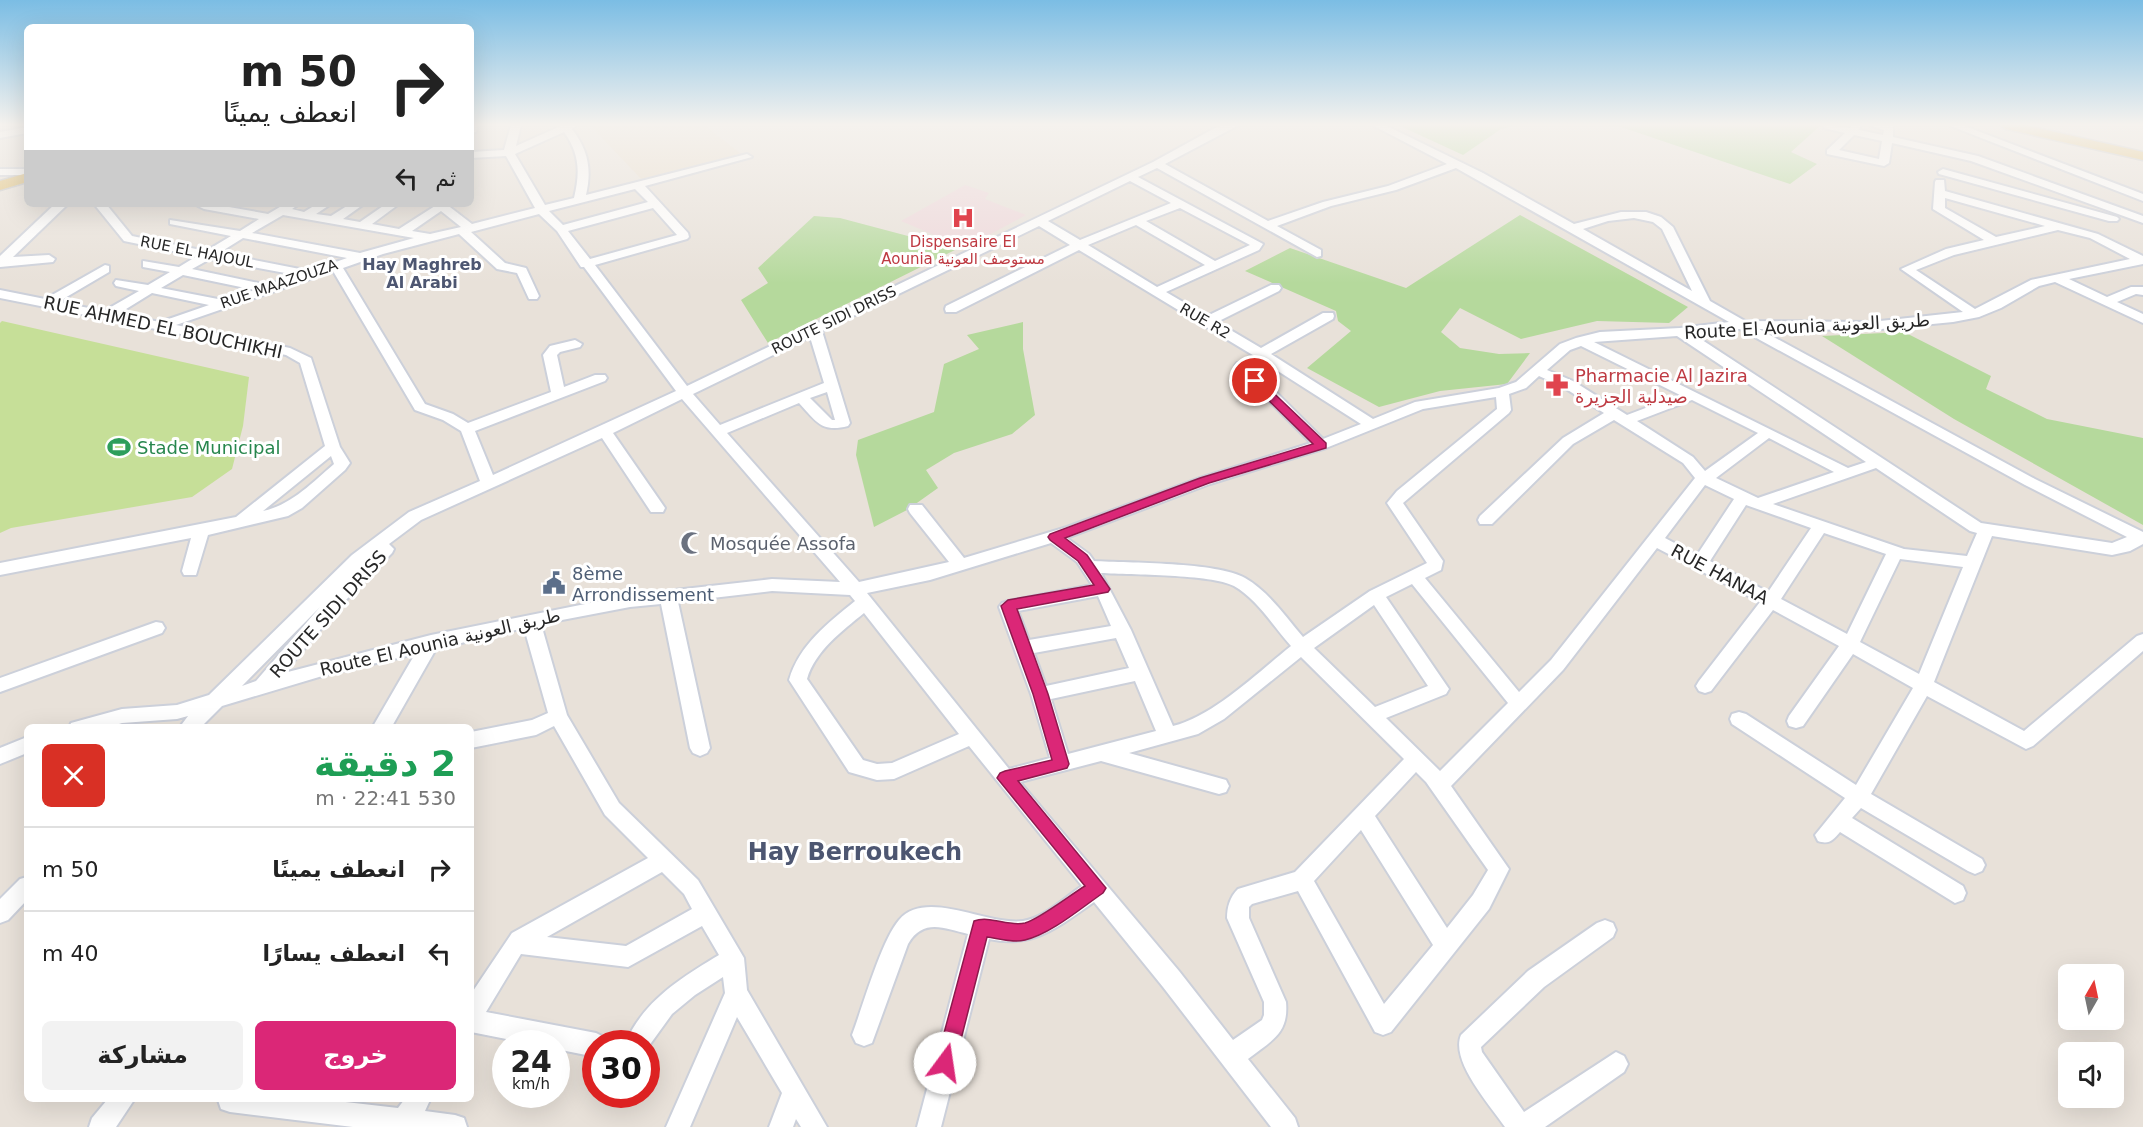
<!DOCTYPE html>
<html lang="ar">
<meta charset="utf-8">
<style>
body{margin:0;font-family:"DejaVu Sans","Noto Naskh Arabic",sans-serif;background:#f2f2f2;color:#222;direction:rtl;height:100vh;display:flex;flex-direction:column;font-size:22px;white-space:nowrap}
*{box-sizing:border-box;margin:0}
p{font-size:20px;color:#767676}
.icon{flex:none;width:33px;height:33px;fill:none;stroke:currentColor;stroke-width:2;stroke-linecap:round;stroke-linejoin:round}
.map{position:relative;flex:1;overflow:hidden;direction:ltr}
.sheet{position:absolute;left:24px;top:724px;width:450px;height:378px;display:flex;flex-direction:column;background:#fff;border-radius:9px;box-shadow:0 6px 24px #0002;direction:rtl}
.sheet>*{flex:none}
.guide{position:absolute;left:24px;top:24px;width:450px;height:183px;border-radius:9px;box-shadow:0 6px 24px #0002;direction:rtl;background:#fff;color:#222;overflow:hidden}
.needle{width:39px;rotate:9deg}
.fabs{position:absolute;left:2058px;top:964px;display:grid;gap:12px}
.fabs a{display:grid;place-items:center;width:66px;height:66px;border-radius:9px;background:#fff;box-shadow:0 6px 24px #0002;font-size:30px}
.speed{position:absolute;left:492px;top:1030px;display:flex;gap:12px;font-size:30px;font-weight:700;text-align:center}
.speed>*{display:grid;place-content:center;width:78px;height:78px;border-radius:50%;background:#fff;box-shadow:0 6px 24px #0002;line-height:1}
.speed small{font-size:15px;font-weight:400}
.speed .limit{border:9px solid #d22;background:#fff;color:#111}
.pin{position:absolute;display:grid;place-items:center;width:51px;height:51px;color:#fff;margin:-26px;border:3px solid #fff;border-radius:50%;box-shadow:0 2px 6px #0007}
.me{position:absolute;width:66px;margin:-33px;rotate:14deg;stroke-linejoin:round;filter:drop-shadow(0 0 4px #0008)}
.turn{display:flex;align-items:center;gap:21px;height:126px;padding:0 18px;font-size:27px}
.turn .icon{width:78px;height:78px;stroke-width:2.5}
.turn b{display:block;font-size:42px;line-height:51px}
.then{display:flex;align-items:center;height:57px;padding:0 18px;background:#0003;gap:12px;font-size:22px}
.round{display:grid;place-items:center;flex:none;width:63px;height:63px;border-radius:9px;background:#f2f2f2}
.overview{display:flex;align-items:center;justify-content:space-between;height:102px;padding:0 18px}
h1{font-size:36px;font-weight:800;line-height:45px;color:#1e9e55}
.cta{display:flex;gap:12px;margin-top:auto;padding:12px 18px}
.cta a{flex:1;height:69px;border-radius:9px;background:#db2777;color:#fff;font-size:24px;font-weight:800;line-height:69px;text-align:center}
.cta a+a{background:#f2f2f2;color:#222}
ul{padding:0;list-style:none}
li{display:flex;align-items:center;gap:18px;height:84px;padding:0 18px;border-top:2px solid #e0e0e0}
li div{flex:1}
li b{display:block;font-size:22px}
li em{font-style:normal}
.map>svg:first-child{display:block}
.education{fill:#e8dcca}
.medical{fill:#eed7da}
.green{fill:#b5d99c}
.pitch{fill:#c6df98}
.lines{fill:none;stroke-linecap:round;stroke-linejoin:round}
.minor-casing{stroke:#ccd0da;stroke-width:4}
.major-casing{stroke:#c3c3c3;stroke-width:3}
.minor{fill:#fff;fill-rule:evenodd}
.major{fill:#dfbb67;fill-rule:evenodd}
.route{fill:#db2777;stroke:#8e194d;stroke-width:1.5}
.labels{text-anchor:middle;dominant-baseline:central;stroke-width:6;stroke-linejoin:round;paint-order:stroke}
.far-health-label{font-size:15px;fill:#be3a42;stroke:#fff}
.far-street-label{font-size:15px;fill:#272727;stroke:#fff}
.far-neighbourhood-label{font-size:16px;font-weight:bold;fill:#4d5671;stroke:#fff}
.street-label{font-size:18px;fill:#272727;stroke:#fff}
.health-label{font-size:18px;fill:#be3a42;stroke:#fff;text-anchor:start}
.leisure-label{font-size:18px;fill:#27864d;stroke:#fff;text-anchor:start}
.worship-label{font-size:18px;fill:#5b616d;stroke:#fff;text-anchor:start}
.service-label{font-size:18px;fill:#4e5e75;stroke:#fff;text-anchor:start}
.near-neighbourhood-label{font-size:24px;font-weight:bold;fill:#4d5671;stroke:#fff}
</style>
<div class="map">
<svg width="2143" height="1127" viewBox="0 0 2143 1127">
<rect width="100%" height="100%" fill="#e8e1d9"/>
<!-- education -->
<polygon class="education" points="590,125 704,125 744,156 643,181"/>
<!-- medical -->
<polygon class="medical" points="965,185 989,193 985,199 1026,215 965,248 901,221"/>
<!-- green -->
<g class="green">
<polygon points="1398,125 1517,125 1501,129 1463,155"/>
<polygon points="1601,125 1821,125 1791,152 1817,164 1790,184 1621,127"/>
<polygon points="1520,215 1688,307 1669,323 1597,321 1521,339 1460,308 1441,332 1460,348 1499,354 1530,353 1507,384 1440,391 1379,407 1307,368 1351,331 1338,321 1336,311 1245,271 1290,248 1406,288"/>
<polygon points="814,216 840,218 957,249 768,343 741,300 768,283 758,268"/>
<polygon points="1023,322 1023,349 1035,415 1012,434 954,453 926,470 938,488 907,510 874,527 856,455 858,440 934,412 944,364 979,349 967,335"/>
<polygon points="1904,332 1991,376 1986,389 2047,419 2143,438 2143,525 1954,419 1822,336"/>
</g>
<!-- pitch -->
<polygon class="pitch" points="2,321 249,377 243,426 232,469 192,497 11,528 0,533 0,323"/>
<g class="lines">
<!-- minor casing -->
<g class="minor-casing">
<g id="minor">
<polygon points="471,125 478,125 476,132 471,133"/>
<path d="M511 125H521L516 146 563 125H577L572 129C588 150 592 169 586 195L747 154 752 157 645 186 688 233 689 237 687 239 595 265 687 386 1153 162 1213 129 1224 125H1239L1165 164 1268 221 1323 202 1388 186 1447 164 1372 125H1385L1483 173 1574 224 1621 212H1646L1661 217 1673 227 1710 301 1745 321 1871 322 1963 312 1901 269 1946 249 1984 240 1933 209 1935 182 1936 180H1944L1945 191 2098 234 2143 256V264L2069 279 2107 297 2131 287H2143V295L2136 294 2117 302 2143 314V323L2055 282 2039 286 2001 308 1979 317 1953 322 1871 330 1759 329 2035 479 2143 532V544L2130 551 2112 555 1992 536 1934 682 2024 731 2137 636 2143 634V651L2033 746 2026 749 1927 696 1871 794 1982 859 1985 865 1982 871 1975 874 1968 871 1861 808 1852 818 1963 886 1966 893 1963 900 1955 903 1840 832C1833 840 1829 845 1818 841L1815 835 1845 798 1732 724 1730 719 1732 714 1739 712 1746 714 1856 785 1913 688 1853 654 1803 726 1796 728 1789 726 1787 721 1789 716 1839 646 1773 610 1711 691 1705 693 1699 691 1696 686 1699 681 1760 602 1657 548 1563 670 1451 786 1509 869 1489 909 1391 1032 1383 1035 1375 1032 1298 891 1252 904 1249 907V918L1286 1002C1289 1034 1271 1041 1248 1059L1295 1118 1298 1127H1271L1163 987 1094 902C1059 926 1034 949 989 939L941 1127H917L968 934C944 928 923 918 908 944L872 1043 864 1046 856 1043 852 1035C863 1006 881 941 899 920 926 888 987 926 1023 921 1044 918 1064 898 1082 886L969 746 894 779 877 780 849 772 789 680C799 645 828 623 855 601L850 595 772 591 678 602 710 748 707 753 700 756 693 753 690 748 661 604 630 607 541 624 567 715 619 803 698 880 744 958 747 990 827 1127H801L796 1119 793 1127H769L782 1093 737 1017 690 1127H666L725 993 723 977 695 995 672 1014 646 1050V1044H625C643 1001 681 978 719 955L702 926 628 967 521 954 486 1012 596 1033 604 1037 607 1044H596V1057L556 1049V1044H531L471 1032V994L512 933 648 858 605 815 554 726 536 735 471 748V732L532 720 548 713 524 628 436 649 391 728H372L415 654 329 674 222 706 200 728H179L188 716 177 719 122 723 107 728H69L71 723 122 709 177 705 209 695 352 555 409 512 480 481 461 431 443 420 415 410 333 271 176 325 290 348 311 358 340 447 350 463 345 470 302 508 288 516 208 535 196 575H184L182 571 191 538 0 575V563L236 517 325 446 300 363 286 355 0 298V290L45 299 105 265 109 266V272L58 302 104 311 139 291 116 286 114 283 116 280 148 285 170 272 143 267V261L179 267 197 256 124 241 94 204H106L132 236 206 251 231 236 170 224V220L240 231 259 219 204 209 198 206 212 204 268 214 285 204H299L292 209 304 212 317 204H331L316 214 331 216 350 204H364L343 219 360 222 386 204H399L372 224 399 229 435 206 433 204H446L472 224 535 208 506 156 471 158V152L504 150ZM564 132C580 154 580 173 574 198L545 205 515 154ZM1157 168 1317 257 1321 256V250L1277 226 1331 206 1396 190 1456 168 1729 322 1680 328 1600 332 1576 338 1560 344 1516 382 1499 388 1415 402 1373 419 1271 354 1333 319 1334 316 1333 313H1323L1261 348 1217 322 1279 291 1281 288 1279 285H1271L1207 316 1166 292 1259 250 1263 244 1138 177ZM1130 181 1171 203 1080 240 1048 221ZM635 189 648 202 563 225 549 211ZM1945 198 2045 226 1996 237 1945 208ZM653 208 677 235 590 259 568 231ZM1180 208 1250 245 1215 261 1146 221ZM441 211 461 227 430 234 412 231ZM539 214 557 231 581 267H584L676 391 493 475 475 431 605 381 607 378 605 375H595L564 387 557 355 560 352 580 347 582 344 575 340 550 346 543 355 551 392 468 423 453 414 425 404 343 268 383 254 459 234 497 269 517 273 529 299H537L539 296 526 268 505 263 471 232ZM283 215 414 238 360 253 252 233ZM1634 218 1653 222 1662 229 1692 291 1583 229 1608 221ZM1136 225 1205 265 1157 287 1088 245ZM1039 226 1070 245 946 306 945 309 946 312H956L1079 250 1256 357 1361 424 1323 439 1247 363H1237L1235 366 1237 369 1311 443 1200 478 1067 527 964 558 922 505H910L908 509 910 513 949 562 859 582 727 433 799 403C816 421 821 433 848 426L850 423 822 331ZM2058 230 2090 238 2130 259 2031 280 1975 309 1916 270 1954 255ZM243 238 347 258 310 271 219 253ZM210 259 296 275 268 285 192 269ZM183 275 255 290 223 300 161 288ZM152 293 209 305 160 322 118 314ZM1740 329 2025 485 2127 537 2112 543 1981 523 1693 334ZM1677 336 1866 462 1848 468 1594 342ZM810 337 824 383 720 425 693 394ZM1581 346 1680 395 1627 415 1573 381 1547 370 1570 350ZM1539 376 1563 387 1604 413 1563 438 1480 516 1478 520 1480 524H1492L1573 444 1614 420 1683 463 1695 478 1551 660 1519 692 1425 578 1441 570 1443 561 1403 503 1509 413 1511 410 1509 394 1526 388ZM827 392 835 420H832L810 398ZM1496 397 1497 409 1397 491 1387 503 1427 563 1370 591 1303 637C1286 617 1268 591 1245 578 1218 562 1128 563 1094 561L1089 554 1067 538 1210 484 1326 448 1423 409ZM682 399 840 582 772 579 630 595 431 635 284 673 341 605 392 553 394 549 389 544 421 520 602 438 651 512H663L665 508 613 433ZM1692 400 1758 433 1705 471 1693 457 1637 421ZM1769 438 1834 472 1758 498 1716 478ZM331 456 334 464C312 483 291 505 263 511ZM1876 468 1970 531 1977 533 1967 556 1904 549 1773 504ZM1705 485 1734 499 1697 555 1665 538ZM1746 505 1811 528 1768 592 1710 561ZM1824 533 1886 554 1847 634 1781 599ZM1051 543 1077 562 1092 585 1008 601 1002 603 999 607 1031 694 1050 758 1009 769 867 593 930 580ZM1900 559 1963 567 1919 674 1860 642ZM1101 573C1131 575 1211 574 1234 586 1257 599 1274 627 1291 646 1257 673 1215 715 1173 726L1131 630ZM1412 584 1508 703 1440 771 1386 718 1446 694 1449 689 1386 597ZM1098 596 1111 626 1029 640 1018 611ZM1374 605 1428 686 1375 707 1314 648ZM320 607 256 681 242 686ZM864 613 959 734 892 763 877 764 863 760 807 679C815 651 842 631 864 613ZM1116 638 1129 668 1046 686 1034 653ZM1301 657 1404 759 1295 872 1238 889C1230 897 1227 907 1227 918L1264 1002V1015L1262 1020 1233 1040 1179 971 1020 782 1101 761 1219 794 1226 792 1229 786 1226 780 1129 753 1198 734 1224 719ZM1135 681 1156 731 1068 754 1051 699ZM1416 772 1426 782 1488 870 1473 895 1447 928 1375 816ZM1361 830 1433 945 1384 1004 1314 881ZM662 872 684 894 692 909 626 946 547 937Z"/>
<path d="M1824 125 1850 128 1852 125H1861L1859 130 1883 135 1884 130 1869 125 1893 126V137L1978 156 2143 216V223L1971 161 1892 143 1889 163 1884 166 1827 154V150L1845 133 1824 128ZM1854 135 1882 141 1879 159 1839 150Z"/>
<polygon points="1948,125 1962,125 2143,194 2143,201"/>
<polygon points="27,127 27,133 0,138 0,132"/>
<rect x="0" y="169" width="27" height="6"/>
<polygon points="1943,169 2117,217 2119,219 2117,221 2109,221 1939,174 1938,172"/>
<polygon points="55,204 68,204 13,257 49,255 55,259 53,262 0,267 0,256"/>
<polygon points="156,622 162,623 165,628 162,633 0,692 0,678"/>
<polygon points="27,737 27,753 0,764 0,748"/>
<polygon points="27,877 27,900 8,920 0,923 0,899 20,879"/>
<path d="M1605 920 1613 923 1616 930 1613 937 1544 987 1481 1047 1482 1052 1524 1112 1616 1052 1624 1056 1628 1064 1624 1072 1545 1127H1505C1490 1105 1450 1061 1461 1035L1528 971 1597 923Z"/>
<polygon points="107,1100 134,1100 116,1127 89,1127 92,1118"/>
<polygon points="218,1100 328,1100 398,1108 404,1100 430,1100 425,1111 455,1115 464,1118 467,1127 353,1127 230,1112 221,1109"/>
</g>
</g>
<!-- major casing -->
<g class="major-casing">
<g id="major">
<polygon points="2000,125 2024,125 2143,152 2143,160 2006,129"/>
<polygon points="27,173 27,182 0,190 0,181"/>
</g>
</g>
<!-- minor -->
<use href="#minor" class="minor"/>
<!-- major -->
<use href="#major" class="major"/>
</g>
<!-- sky -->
<linearGradient id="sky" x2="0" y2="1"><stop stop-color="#7bbde4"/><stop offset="0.44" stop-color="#f5f2ee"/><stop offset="1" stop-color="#f5f2ee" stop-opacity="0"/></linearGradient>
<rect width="2143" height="283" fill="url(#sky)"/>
<!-- route -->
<path class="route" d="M1255 378 1259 379 1326 443V448L1209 483 1065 538 1087 555 1110 589 1108 592 1017 609 1048 694 1069 764 1067 768 1018 781 1106 888 1103 893C1081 908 1051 934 1025 940 1013 943 1000 939 987 937L955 1063 952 1070 945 1073 939 1070 936 1063 974 921C990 915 1008 927 1025 923 1040 919 1070 895 1085 886L997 778 1000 773 1005 771 1052 760 1033 694 1001 606 1008 600 1094 585 1078 561 1050 540 1048 537 1050 534 1200 478 1313 444 1251 383 1249 381Z"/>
<!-- icons -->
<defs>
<g id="hospital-bare" transform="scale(1.8)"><path d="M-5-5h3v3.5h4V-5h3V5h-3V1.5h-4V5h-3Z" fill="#e0444e" stroke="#fff" stroke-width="2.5" paint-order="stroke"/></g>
<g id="pharmacy-bare" transform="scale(1.8)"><path d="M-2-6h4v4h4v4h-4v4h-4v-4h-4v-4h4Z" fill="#e0444e" stroke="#fff" stroke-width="2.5" paint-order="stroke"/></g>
<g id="stadium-bare" transform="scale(1.8)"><path d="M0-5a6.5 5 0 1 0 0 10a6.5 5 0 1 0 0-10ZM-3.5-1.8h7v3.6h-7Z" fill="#2e9e5b" stroke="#fff" stroke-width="2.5" paint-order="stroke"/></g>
<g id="mosque-bare" transform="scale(1.8)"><path d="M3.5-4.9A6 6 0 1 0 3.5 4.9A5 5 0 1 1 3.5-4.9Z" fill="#6b7280" stroke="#fff" stroke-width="2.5" paint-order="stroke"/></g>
<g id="civic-bare" transform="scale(1.8)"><path d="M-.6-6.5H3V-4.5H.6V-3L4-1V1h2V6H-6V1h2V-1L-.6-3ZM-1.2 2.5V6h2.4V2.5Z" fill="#5c6f8a" stroke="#fff" stroke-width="2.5" paint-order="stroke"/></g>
</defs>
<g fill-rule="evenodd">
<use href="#hospital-bare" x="963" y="218"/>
<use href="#pharmacy-bare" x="1557" y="385"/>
<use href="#stadium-bare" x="119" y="447"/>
<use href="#mosque-bare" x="692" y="543"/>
<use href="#civic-bare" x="554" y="583"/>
</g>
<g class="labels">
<!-- far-health labels -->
<g class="far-health-label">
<text x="963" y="242">Dispensaire El<tspan x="963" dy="17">Aounia مستوصف العونية</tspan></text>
</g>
<!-- far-street labels -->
<g class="far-street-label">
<text transform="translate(197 252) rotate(11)">RUE EL HAJOUL</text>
<text transform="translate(279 284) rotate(-19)">RUE MAAZOUZA</text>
<text transform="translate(834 320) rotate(-26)">ROUTE SIDI DRISS</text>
<text transform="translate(1205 321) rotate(30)">RUE R2</text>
</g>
<!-- far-neighbourhood labels -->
<g class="far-neighbourhood-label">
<text x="422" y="264">Hay Maghreb<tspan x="422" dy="18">Al Arabi</tspan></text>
</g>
<!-- street labels -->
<g class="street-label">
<text transform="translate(1807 326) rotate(-3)">Route El Aounia طريق العونية</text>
<text transform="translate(163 327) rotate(12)">RUE AHMED EL BOUCHIKHI</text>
<text transform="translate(1720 574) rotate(28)">RUE HANAA</text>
<text transform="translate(328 614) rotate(-48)">ROUTE SIDI DRISS</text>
<text transform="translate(440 642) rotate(-13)">Route El Aounia طريق العونية</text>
</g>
<!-- health labels -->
<g class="health-label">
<text x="1575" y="375">Pharmacie Al Jazira<tspan x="1575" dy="21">صيدلية الجزيرة</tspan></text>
</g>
<!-- leisure labels -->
<g class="leisure-label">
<text x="137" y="447">Stade Municipal</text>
</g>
<!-- worship labels -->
<g class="worship-label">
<text x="710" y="543">Mosquée Assofa</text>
</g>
<!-- service labels -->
<g class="service-label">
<text x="572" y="573">8ème<tspan x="572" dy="21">Arrondissement</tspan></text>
</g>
<!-- near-neighbourhood labels -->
<g class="near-neighbourhood-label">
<text x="855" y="852">Hay Berroukech</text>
</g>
</g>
</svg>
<div class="fabs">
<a><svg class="needle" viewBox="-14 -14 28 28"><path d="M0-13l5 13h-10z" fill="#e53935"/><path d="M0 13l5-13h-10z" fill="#767676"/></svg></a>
<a><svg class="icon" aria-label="sound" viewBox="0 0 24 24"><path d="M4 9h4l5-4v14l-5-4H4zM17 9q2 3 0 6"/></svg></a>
</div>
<div class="speed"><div>24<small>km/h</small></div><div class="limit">30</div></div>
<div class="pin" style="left:1255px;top:381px;background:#d93025"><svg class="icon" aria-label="arrive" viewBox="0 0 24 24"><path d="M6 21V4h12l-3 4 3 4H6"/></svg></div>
<svg class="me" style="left:945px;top:1063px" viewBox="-20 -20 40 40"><circle r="19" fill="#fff"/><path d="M0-13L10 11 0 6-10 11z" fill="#db2777"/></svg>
<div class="guide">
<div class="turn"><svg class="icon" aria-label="right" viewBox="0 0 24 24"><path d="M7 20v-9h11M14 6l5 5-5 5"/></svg><div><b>50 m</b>انعطف يمينًا</div></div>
<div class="then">ثم<svg class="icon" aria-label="left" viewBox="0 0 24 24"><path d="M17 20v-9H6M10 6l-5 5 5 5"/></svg></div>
</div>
<section class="sheet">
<div class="overview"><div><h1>2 دقيقة</h1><p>530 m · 22:41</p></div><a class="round" style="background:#d93025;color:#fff"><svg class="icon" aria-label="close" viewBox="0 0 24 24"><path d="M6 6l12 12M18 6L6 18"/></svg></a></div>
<ul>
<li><svg class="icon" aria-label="right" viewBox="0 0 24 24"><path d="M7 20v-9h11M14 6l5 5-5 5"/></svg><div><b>انعطف يمينًا</b></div><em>50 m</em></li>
<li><svg class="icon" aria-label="left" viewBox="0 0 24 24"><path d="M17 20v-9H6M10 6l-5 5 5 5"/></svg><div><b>انعطف يسارًا</b></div><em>40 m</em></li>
</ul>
<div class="cta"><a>خروج</a><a>مشاركة</a></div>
</section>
</div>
